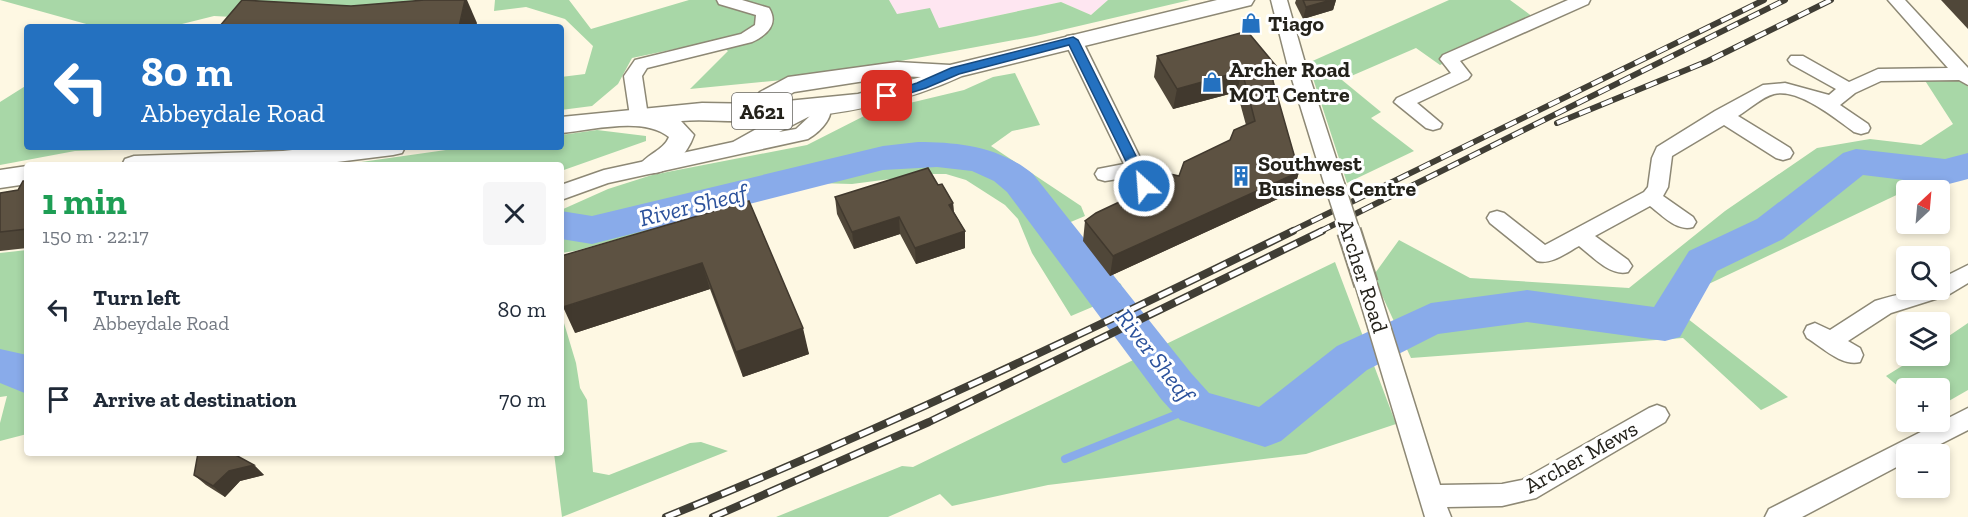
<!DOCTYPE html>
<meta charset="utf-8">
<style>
body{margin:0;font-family:"Zilla Slab",serif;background:#f6f6f7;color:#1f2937;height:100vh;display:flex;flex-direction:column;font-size:22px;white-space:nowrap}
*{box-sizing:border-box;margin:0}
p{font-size:20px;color:#747a83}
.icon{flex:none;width:33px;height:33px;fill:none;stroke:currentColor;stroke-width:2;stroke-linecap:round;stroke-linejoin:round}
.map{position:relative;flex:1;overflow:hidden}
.side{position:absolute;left:24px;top:162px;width:540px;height:294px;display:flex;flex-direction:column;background:#fff;border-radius:6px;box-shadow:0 3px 9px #0003}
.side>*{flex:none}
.guide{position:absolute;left:24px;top:24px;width:540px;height:126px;border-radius:6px;box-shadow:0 3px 9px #0003;background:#2471c0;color:#fff;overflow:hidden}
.needle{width:39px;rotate:26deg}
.controls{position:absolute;left:1896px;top:180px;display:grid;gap:12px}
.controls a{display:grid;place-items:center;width:54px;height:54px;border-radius:6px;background:#fff;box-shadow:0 3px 9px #0003;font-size:30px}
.pin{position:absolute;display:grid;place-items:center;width:51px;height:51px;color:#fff;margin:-26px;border-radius:12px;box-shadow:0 3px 9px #0006}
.me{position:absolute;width:66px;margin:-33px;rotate:334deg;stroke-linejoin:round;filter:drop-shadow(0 0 4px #0008)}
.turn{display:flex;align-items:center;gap:21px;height:126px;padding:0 18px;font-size:27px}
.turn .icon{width:78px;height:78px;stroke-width:2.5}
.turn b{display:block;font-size:42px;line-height:51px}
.round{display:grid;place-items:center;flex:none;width:63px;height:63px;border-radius:6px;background:#f6f6f7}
.headline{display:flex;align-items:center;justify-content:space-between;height:102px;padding:0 18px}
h1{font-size:36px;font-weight:700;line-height:45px;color:#1e9e55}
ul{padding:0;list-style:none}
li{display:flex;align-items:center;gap:18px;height:90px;padding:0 18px}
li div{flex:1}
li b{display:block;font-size:22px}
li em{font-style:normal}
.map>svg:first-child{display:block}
.education{fill:#fee6f1}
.green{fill:#a8d7a7}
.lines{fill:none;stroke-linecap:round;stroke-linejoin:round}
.stream{stroke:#89abea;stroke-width:8}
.river{fill:#89abea;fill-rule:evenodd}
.minor-casing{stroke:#8d8875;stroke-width:3}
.major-casing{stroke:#8d8875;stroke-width:3}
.minor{fill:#fff;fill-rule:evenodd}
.major{fill:#fff;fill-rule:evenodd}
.rail-far1-casing{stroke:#403e35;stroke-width:6}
.rail-casing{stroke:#403e35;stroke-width:8}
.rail-far1{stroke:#fff;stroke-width:4;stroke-dasharray:12;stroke-linecap:butt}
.rail{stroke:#fff;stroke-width:5;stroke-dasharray:15;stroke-linecap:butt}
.minor-bridge-far1-casing{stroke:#8d8875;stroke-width:22;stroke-linecap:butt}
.minor-bridge-casing{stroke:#8d8875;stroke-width:26;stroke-linecap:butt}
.minor-bridge-far1{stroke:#fff;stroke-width:19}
.minor-bridge{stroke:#fff;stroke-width:22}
.wall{fill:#504739}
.shaded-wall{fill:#41392e}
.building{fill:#5d5242;stroke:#41392e;stroke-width:1.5}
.route{fill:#2471c0;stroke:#17497d;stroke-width:1.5}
.labels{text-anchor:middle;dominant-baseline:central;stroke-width:6;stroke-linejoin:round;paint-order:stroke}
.shield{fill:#fff;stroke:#66645f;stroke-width:1.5}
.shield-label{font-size:21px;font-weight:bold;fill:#24221b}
.poi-label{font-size:22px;font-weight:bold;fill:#24221b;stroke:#fff;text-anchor:start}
.street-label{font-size:22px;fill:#24221b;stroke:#fff}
.water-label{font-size:24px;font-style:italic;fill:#2c529c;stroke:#fff}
</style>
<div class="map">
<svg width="1968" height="517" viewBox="0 0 1968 517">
<rect width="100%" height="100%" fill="#fef8e3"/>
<!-- education -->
<polygon class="education" points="889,0 1108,0 1091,15 1061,2 939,28 896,14"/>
<!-- green -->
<g class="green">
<polygon points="0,0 426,0 251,18 214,16 170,27 97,27"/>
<polygon points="495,0 569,0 591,29 689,0 889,0 897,14 930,8 939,28 1061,2 1091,15 1108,0 1190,0 1036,36 814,77 690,89 728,51 713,41 632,58 618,84 592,106 561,110 561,77 585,74 593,46 565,19 526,7 494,11"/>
<polygon points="1449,0 1510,0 1537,20 1440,65 1416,48 1342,80 1381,112 1371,118 1414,151 1347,183 1308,63"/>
<path d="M1015 73 1040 125 1012 131 991 146 1081 206 1085 216 1042 234 1054 246H1058C1064 257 1077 273 1089 276 1102 280 1110 276 1121 284L1123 294 1071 316 1032 253 1018 219 1005 205 966 180 946 174H929L852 184 816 183 575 251 561 253V210L608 189 652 175 807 145 872 112 964 90 993 77Z"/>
<polygon points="1924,79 1961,79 1968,87 1968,167 1945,172 1696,290 1683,315 1788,397 1761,410 1683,338 1411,358 1373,276 1399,240 1470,278 1629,288 1725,211 1817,148 1870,139 1921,145 1953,124"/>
<polygon points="27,85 27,147 232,147 75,151 0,165 0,102"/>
<polygon points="597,130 646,136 646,141 561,171 561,165 340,165 467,147 561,147 561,135"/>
<polygon points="27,250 27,434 0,441 0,423 7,396 0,397 0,253"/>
<polygon points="1335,262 1396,424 1306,454 1048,485 952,506 940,494 888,517 776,517 902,466 913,467"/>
<polygon points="561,313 576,363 580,388 587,400 593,472 609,475 690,443 701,442 728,451 562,517 554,453 561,453"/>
<polygon points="1968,323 1968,390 1940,406 1940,388 1906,388 1906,393 1886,376 1918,356 1940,356 1940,342"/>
</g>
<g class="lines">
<!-- stream -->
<polyline class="stream" points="1065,459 1195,407"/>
<!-- river -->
<g class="river">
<path d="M918 142C959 142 1000 147 1033 174L1191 373 1209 393 1259 407 1337 346 1431 303 1527 290 1654 307 1689 251 1757 219 1843 153 1856 149 1945 159 1968 153V179L1945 185 1863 175 1783 239 1717 271 1680 337 1665 341 1527 322 1438 334 1367 370 1281 441 1265 447 1180 420 1161 399 1007 192 994 181 972 171 937 167 883 170 592 244 561 239V211L592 216 883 146Z"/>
<polygon points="0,349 27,355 27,394 0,383"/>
</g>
<!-- minor casing -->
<g class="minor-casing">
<g id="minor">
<path d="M717 0H742L769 8C779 24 767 35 752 42L647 68 642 76 648 116 646 120 639 122 632 120 630 116 624 76 635 60 741 34 755 25 756 15 719 4Z"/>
<polygon points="1271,0 1287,0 1305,63 1345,186 1342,191 1335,193 1328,191 1325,186 1287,63"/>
<polygon points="1568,0 1590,0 1588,4 1460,61 1471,75 1468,79 1417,103 1442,124 1440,128 1433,130 1426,128 1394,102 1397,98 1451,73 1440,59 1443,55"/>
<path d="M1888 0H1905L1968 68V85L1959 80 1881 81 1855 93 1840 105 1868 124 1870 128 1868 132 1861 134 1854 132C1836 119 1799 88 1774 94 1762 97 1748 110 1738 116L1790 148 1793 153 1790 158 1783 160 1776 158 1724 125 1672 156 1668 187 1663 196 1693 217 1696 222 1693 227C1677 232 1662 215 1650 206L1595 236 1628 260 1632 266 1628 272C1611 277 1592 256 1579 246 1566 253 1551 265 1537 261L1490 223 1487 218 1490 213 1497 211 1504 213 1545 245 1644 192 1648 187 1652 158 1657 147 1715 111 1763 85 1785 83 1829 95 1836 89 1791 64 1788 60 1791 56H1803L1849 82 1878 69 1948 68Z"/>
<polygon points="1073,35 1079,36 1082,40 1154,186 1151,191 1144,193 1137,191 1130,177 1105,181 1098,179 1095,174 1098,169 1124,164 1064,40 1067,36"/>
<path d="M821 99 828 101C837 116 820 132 808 139L608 183 561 200V185L604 170 733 142 789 111ZM810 116 796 129 779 132Z"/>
<path d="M1968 265V283L1948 295 1891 313 1848 341 1860 348 1863 355 1860 362C1842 367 1822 347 1807 338L1804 332 1807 326 1815 323 1830 330 1875 301C1898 294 1916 290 1940 290V279Z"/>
<polygon points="1366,276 1374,278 1377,284 1440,485 1502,484 1522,480 1649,408 1657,405 1665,408 1669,415 1665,422 1536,498 1502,506 1447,507 1451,517 1425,517 1355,284 1358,278"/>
<polygon points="1968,408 1968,430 1921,454 1906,454 1906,462 1802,517 1765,517 1769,509"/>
</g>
</g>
<!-- major casing -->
<g class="major-casing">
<g id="major">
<path d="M1217 0H1254L1251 5 962 76C896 107 822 118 749 121 726 122 704 119 681 121L694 135C687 155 666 179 643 172L639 166C647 154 664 150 669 137 644 116 592 130 561 133V117L702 103 764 104 756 97 760 92 788 77 897 62 950 65ZM897 76 921 77 858 94 777 102 794 92Z"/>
<polygon points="320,147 405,147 402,153 393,155 313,165 122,165 125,159 134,156 283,151"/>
<polygon points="27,166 27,184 0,188 0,170"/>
</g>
</g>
<!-- minor -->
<use href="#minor" class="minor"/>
<!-- major -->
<use href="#major" class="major"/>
<!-- rail-far1 casing -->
<g class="rail-far1-casing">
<g id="rail-far1">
<polyline points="1557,123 1708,61 1831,0"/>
<polyline points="1290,232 1764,0"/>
<polyline points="1319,232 1785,0"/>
</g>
</g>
<!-- rail casing -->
<g class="rail-casing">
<g id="rail">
<path d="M666 517C879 431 1087 332 1293 231"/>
<polyline points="713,517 929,422 1322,231"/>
</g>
</g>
<!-- rail-far1 -->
<use href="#rail-far1" class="rail-far1"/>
<!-- rail -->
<use href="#rail" class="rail"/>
<!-- minor-bridge-far1 casing -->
<g class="minor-bridge-far1-casing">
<polyline id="minor-bridge-far1" points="1335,186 1350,232"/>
</g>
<!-- minor-bridge casing -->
<g class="minor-bridge-casing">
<polyline id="minor-bridge" points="1349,231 1366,284"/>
</g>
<!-- minor-bridge-far1 -->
<use href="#minor-bridge-far1" class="minor-bridge-far1"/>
<!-- minor-bridge -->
<use href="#minor-bridge" class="minor-bridge"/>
</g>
<!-- wall -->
<g class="wall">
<polygon points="1296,0 1336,0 1333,10 1303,19 1295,3"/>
<polygon points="1941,0 1968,0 1968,29"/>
<polygon points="1157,56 1277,67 1273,83 1299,172 1293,192 1110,276 1083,241 1085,221 1179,176 1230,140 1246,125 1237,92 1173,109 1154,77"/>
<polygon points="27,181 27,248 0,251 0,193 18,190"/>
<polygon points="938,185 953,203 954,212 965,231 965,248 916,264 900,234 854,249 837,214 835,197"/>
<polygon points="749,201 809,354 743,377 710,289 575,333"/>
<polygon points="254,465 264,475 240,481 225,497 206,485 194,475"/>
</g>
<!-- shaded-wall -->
<g class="shaded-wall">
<polygon points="465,0 467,0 477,23 476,27 459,27"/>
<polygon points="1331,0 1336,0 1333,10 1303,19 1306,7"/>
<polygon points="1242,71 1237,92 1173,109 1177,89"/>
<polygon points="1299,172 1293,192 1110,276 1113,256"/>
<polygon points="953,203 954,220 949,205"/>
<polygon points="899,217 900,234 854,249 852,232"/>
<polygon points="965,231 965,248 916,264 915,248"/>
<polygon points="702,263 710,289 575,333 563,307"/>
<polygon points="803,328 809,354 743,377 736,352"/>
<polygon points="254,465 264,475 240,481 225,497 213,486 229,471"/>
</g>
<!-- building -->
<g class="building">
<polygon points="242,0 351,6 425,0 465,0 459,27 219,27"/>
<polygon points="1303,0 1331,0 1306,7"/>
<polygon points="1247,31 1277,67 1269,67 1299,172 1113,256 1085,221 1096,213 1132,196 1134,186 1166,173 1179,176 1184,162 1230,140 1234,130 1255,121 1242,71 1177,89 1157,56"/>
<polygon points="928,168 938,185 942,184 953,203 949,205 965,231 915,248 899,217 852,232 835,197"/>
<polygon points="23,181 27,181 27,229 0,232 0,193 18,190"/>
<polygon points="749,201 803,328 736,352 702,263 563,307 561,300 561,256"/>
<polygon points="198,453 232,453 254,465 229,471 213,486 194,475"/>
</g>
<!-- route -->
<polygon class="route" points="1073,37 1078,40 1151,186 1149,189 1140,189 1138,186 1069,45 959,74 926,88 891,99 887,100 881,96 883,94 917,83 951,68"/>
<!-- icons -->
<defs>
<g id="shop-bare" transform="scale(1.62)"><path d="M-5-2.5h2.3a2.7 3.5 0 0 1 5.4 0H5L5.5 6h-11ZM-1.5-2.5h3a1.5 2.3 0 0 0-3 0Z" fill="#2471c0" stroke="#fff" stroke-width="2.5" paint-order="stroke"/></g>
<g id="building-bare" transform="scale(1.62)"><path d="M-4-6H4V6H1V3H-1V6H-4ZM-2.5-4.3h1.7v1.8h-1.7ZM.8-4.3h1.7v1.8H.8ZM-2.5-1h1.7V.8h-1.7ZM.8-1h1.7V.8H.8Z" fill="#2471c0" stroke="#fff" stroke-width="2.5" paint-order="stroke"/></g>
</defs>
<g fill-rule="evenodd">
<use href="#shop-bare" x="1251" y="23"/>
<use href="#shop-bare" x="1212" y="82"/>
<use href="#building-bare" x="1241" y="176"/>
</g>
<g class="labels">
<!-- shield labels -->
<rect class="shield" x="732" y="93" width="60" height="36" rx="4.5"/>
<g class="shield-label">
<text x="762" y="111">A621</text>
</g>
<!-- poi labels -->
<g class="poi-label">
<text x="1268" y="23">Tiago</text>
<text x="1229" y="69">Archer Road<tspan x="1229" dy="25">MOT Centre</tspan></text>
<text x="1258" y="163">Southwest<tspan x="1258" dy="25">Business Centre</tspan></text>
</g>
<!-- street labels -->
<g class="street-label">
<text transform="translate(1363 276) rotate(72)">Archer Road</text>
<text transform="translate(1581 457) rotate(-29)">Archer Mews</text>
</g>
<!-- water labels -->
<g class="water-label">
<text transform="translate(693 205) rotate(-14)">River Sheaf</text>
<text transform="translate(1155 355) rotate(52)">River Sheaf</text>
</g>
</g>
</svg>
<div class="controls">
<a><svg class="needle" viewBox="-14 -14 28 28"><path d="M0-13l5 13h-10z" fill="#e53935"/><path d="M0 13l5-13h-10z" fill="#747a83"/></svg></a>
<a><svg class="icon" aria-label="search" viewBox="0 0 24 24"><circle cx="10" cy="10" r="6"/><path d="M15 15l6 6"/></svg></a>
<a><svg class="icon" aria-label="layers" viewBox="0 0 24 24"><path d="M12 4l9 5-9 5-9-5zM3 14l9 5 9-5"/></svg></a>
<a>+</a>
<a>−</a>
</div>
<div class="pin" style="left:887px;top:96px;background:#d93025"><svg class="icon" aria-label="arrive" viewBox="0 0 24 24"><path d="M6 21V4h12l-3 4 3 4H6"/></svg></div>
<svg class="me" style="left:1144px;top:186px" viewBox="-20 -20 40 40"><circle r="17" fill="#2471c0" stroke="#fff" stroke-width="3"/><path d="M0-11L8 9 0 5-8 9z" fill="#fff"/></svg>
<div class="guide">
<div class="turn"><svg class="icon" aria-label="left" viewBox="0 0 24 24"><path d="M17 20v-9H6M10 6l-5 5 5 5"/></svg><div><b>80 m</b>Abbeydale Road</div></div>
</div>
<section class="side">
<div class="headline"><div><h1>1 min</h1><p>150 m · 22:17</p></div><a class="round"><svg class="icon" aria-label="close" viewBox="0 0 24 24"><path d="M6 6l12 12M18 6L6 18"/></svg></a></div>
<ul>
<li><svg class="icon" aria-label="left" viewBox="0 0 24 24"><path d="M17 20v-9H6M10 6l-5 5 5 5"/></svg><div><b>Turn left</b><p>Abbeydale Road</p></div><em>80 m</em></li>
<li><svg class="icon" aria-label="arrive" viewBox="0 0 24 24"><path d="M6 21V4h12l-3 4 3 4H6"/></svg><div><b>Arrive at destination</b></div><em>70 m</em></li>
</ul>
</section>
</div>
